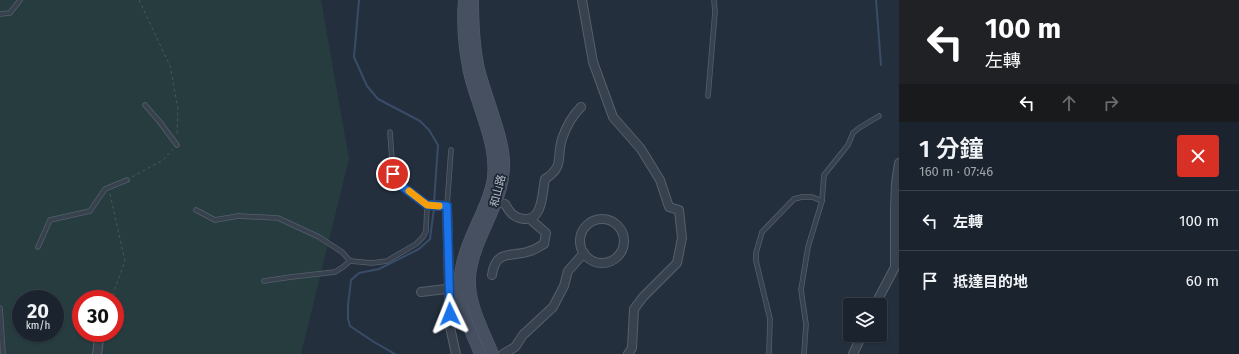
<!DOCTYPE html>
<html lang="zh-TW">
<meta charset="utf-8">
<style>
body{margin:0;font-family:"Fira Sans","Noto Sans TC",sans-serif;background:#282f3a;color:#f1f3f6;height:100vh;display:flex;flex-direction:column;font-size:15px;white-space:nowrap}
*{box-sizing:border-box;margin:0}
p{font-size:13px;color:#a0a4aa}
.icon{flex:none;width:22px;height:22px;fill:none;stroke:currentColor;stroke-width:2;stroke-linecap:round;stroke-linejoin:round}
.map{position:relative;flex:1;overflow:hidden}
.panel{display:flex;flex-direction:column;background:#1b232e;width:340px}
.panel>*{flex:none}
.guide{background:#202124;color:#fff;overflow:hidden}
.controls{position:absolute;left:843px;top:298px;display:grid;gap:8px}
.controls a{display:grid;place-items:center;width:44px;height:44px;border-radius:4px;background:#1b232e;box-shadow:0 1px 3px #0004,0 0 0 1px #39404a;font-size:20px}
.speed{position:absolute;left:12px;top:290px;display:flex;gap:8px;font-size:20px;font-weight:700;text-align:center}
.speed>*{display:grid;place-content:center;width:52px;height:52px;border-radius:50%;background:#1b232e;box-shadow:0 1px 3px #0004,0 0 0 1px #39404a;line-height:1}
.speed small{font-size:10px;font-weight:400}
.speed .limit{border:6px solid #d22;background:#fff;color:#111}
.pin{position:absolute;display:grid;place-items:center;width:34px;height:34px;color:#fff;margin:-17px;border:2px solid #fff;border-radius:50%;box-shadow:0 1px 4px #0007}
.me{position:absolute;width:44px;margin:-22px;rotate:358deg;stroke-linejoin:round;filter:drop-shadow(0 0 3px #0008)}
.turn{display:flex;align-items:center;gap:14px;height:84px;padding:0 20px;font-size:18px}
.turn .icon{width:52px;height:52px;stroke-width:2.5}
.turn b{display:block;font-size:28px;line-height:34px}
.lanes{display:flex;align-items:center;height:38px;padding:0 20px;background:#0003;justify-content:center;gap:20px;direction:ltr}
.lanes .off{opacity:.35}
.round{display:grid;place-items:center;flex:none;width:42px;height:42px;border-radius:4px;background:#282f3a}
.head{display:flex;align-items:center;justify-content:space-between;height:68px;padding:0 20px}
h1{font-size:24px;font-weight:600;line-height:30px}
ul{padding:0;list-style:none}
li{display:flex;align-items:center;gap:12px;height:60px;padding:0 20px;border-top:1px solid #39404a}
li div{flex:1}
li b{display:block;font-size:15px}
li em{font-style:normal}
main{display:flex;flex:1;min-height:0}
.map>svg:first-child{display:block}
.green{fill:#263c3f;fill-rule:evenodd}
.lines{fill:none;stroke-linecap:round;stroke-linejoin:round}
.stream{stroke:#394c67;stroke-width:2}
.lane-casing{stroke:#565f6c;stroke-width:5.5}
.street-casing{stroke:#565f6c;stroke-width:10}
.secondary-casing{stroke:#565f6c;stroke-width:12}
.path{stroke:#44595c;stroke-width:1;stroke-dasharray:3 3;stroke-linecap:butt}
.lane{stroke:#38414e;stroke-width:4}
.street{stroke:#38414e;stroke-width:8}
.secondary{stroke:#465061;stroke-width:11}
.route-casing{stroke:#114b97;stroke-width:10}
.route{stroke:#1a73e8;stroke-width:7}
.slow{stroke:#f59e0b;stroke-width:7}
.labels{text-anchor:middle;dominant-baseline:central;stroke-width:3.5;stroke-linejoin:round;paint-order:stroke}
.street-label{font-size:11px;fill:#b4bcc9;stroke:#1d2633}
</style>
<main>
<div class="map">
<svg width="899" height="354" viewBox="0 0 899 354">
<rect width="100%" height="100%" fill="#242f3e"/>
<!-- green -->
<path class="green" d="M0 0H321L349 159 301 354H0ZM21 299H55V333H21ZM81 299H115V333H81Z"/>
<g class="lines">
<!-- stream -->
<g class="stream">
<polyline points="359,0 354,57 367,86 378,99 420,121 429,130 438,145 434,203"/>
<polyline points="876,0 881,65"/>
<polyline points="395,354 374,342 350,326 348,319 348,305 351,280 359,273 379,269 419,249 430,239 434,208"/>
</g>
<!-- lane casing -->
<g class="lane-casing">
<g id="lane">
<polyline points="0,14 10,13 20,0"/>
<polyline points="708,96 715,12 714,0"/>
<polyline points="145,105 159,121 177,145"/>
<polyline points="447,206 451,150"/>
<polyline points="196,210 215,220 238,216 278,218 319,237 342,252 350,261 372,263 387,261 416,244 423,237 426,231 427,205 403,187 393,174 390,132"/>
<polyline points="38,247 50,220 90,211 105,189 127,180"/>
<polyline points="264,281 291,277 335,272 343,267 350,261"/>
<polyline points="0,308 3,354"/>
<polyline points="769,353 770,319 756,261 756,253 762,232 794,199 802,197 812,197 822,201"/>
<polyline points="804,354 806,324 801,290 808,247 822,201 824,175 848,145 853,133 859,128 879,116"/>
</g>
</g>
<!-- street casing -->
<g class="street-casing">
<g id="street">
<polyline points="582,0 593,62 613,117 641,149 660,180 669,207 679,210 682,238 677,263 643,297 634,309 632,348 628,354"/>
<path d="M497 202 505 204C510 212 513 218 524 219 543 221 542 193 545 179 565 166 556 158 562 139 566 127 572 116 581 107"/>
<polyline points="427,205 447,206 450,327 456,354"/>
<circle cx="602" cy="241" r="22"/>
<path d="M492 275C496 248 512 258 530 251 535 250 540 246 544 244L546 233 530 219"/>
<polyline points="421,292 454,288"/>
<polyline points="111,299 111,298"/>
<polyline points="875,305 895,267 895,209 896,183 899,163"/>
<polyline points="97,354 100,333"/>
<polyline points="503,354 515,347 523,335 553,307 564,286 568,271 584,253"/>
<polyline points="853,354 862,335"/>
</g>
</g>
<!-- secondary casing -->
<g class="secondary-casing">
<g id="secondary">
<path d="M464 0C462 24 464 48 469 72 477 107 497 142 493 178 491 196 481 213 474 230 463 255 455 278 462 306 465 322 474 338 480 354"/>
<path d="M473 0C473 23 474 47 479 69 486 97 502 133 504 160 506 203 474 235 470 276 468 304 483 329 493 354"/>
</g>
</g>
<!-- path -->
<g class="path">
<polyline points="139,0 170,66 178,109 177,135"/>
<polyline points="132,177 163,160 173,149"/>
<polyline points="110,194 125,261 114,291"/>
</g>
<!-- lane -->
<use href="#lane" class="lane"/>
<!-- street -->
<use href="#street" class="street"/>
<!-- secondary -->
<use href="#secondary" class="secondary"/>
</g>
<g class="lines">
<!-- route casing -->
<g class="route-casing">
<polyline id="route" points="393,174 403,187 427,205 447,206 450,314"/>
</g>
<!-- route -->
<use href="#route" class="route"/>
<!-- slow -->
<polyline class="slow" points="409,191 427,205 439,206"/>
</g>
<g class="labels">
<!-- street labels -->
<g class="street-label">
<text transform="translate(498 191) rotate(-76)">和山路</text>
</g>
</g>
</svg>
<div class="controls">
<a><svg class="icon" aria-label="layers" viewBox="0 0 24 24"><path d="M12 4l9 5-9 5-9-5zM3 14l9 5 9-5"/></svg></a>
</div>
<div class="speed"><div>20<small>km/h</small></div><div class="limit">30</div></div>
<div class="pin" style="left:393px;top:174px;background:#d93025"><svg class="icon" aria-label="arrive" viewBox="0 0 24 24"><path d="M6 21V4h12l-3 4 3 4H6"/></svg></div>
<svg class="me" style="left:450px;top:314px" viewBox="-20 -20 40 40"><path d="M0-17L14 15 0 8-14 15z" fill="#1a73e8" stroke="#fff" stroke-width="4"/></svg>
</div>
<section class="panel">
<div class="guide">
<div class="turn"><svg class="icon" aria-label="left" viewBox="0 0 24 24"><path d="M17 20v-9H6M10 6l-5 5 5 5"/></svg><div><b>100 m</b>左轉</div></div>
<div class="lanes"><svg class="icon" aria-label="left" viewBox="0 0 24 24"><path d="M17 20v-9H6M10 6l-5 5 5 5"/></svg><svg class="icon off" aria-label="ahead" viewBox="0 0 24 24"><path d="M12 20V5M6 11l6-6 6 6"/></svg><svg class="icon off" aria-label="right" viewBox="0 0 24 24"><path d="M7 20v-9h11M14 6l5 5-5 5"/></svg></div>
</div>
<div class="head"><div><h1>1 分鐘</h1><p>160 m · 07:46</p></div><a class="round" style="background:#d93025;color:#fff"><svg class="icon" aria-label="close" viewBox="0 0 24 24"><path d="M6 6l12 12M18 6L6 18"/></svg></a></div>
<ul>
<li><svg class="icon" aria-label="left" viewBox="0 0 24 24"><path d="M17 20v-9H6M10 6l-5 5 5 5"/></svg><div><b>左轉</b></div><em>100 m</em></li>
<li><svg class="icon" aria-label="arrive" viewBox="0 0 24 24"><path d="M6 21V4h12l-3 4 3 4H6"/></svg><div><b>抵達目的地</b></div><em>60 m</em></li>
</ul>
</section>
</main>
